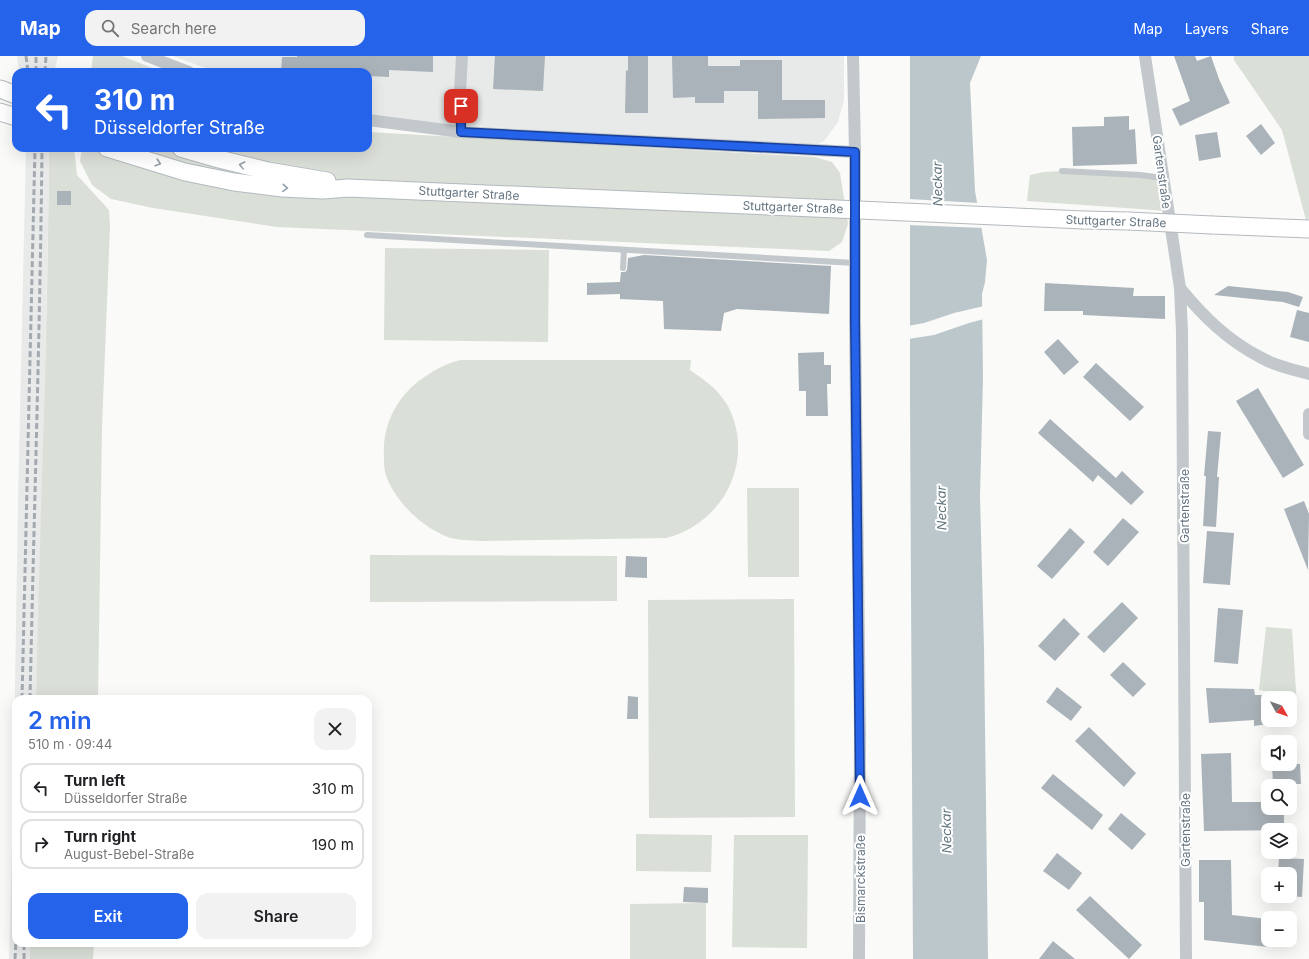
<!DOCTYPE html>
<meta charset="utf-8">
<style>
body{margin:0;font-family:Inter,sans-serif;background:#f2f2f2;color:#202124;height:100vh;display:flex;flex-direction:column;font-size:15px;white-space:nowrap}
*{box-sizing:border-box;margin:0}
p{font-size:13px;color:#757577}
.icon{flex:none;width:22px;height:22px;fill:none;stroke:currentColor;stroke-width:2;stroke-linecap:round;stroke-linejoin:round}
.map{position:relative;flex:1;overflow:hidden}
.sheet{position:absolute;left:12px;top:639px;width:360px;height:252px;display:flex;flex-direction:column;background:#fff;border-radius:12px;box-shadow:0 4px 16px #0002}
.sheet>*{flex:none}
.top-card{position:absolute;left:12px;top:12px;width:360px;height:84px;border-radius:12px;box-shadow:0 4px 16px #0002;background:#2563eb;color:#fff;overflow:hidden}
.needle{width:26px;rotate:130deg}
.controls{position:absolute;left:1261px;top:635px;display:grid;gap:8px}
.controls a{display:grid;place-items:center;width:36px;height:36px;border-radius:8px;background:#fff;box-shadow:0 4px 16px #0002;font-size:20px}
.pin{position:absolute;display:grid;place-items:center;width:34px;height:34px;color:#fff;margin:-17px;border-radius:8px;box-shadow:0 2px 6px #0006}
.me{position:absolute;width:44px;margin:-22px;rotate:0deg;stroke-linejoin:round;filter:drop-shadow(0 0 3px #0008)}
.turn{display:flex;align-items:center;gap:14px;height:84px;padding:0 16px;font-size:18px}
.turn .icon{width:52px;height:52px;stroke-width:2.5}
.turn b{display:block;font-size:28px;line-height:34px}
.round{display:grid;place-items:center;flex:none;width:42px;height:42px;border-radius:12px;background:#f2f2f2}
.head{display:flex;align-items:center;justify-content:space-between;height:68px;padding:0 16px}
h1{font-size:24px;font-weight:600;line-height:30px;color:#2563eb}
.cta{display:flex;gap:8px;margin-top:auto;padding:8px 16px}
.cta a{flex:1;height:46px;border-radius:12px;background:#2563eb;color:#fff;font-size:16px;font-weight:600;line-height:46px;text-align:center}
.cta a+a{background:#f2f2f2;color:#202124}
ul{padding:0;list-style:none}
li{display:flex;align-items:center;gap:12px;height:50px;margin:0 8px 6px;padding:0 8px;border:2px solid #e0e0e0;border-radius:12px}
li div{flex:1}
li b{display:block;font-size:15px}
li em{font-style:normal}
header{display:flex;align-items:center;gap:24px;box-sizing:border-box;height:56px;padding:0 20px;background:#2563eb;color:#fff}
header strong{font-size:19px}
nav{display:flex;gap:22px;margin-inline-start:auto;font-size:14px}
.search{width:280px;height:36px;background:#f2f2f2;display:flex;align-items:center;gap:10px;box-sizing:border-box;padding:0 14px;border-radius:12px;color:#757577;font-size:15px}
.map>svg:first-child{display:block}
.built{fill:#e8e9e9}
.green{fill:#dadfd7}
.water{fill:#bbc7cb}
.pier{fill:#fafaf8}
.building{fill:#aab3b9}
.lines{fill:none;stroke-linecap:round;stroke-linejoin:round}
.secondary-casing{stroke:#b3babf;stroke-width:19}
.service{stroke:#c3c8cc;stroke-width:6}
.minor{stroke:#c3c8cc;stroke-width:12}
.secondary{stroke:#fff;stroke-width:17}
.rail{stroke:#a2aab0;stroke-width:3;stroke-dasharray:6 3;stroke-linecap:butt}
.secondary-bridge-casing{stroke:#b3babf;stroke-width:19;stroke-linecap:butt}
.secondary-bridge{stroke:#fff;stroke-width:17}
.oneway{stroke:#939fa8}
.route-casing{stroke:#184099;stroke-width:10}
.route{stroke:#2563eb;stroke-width:7}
.labels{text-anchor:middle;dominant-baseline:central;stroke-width:4;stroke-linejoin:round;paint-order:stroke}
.street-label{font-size:12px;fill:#657683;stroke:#fff}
.water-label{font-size:13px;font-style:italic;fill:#60757c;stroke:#fff}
</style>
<header>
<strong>Map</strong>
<div class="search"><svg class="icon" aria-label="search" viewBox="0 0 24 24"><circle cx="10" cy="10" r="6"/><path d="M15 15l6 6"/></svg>Search here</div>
<nav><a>Map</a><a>Layers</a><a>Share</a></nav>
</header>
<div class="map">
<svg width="1309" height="903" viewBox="0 0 1309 903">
<rect width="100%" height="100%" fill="#fafaf8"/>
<!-- built -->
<g class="built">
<polygon points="17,0 58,0 54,16 19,16"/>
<polygon points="173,0 844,0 844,44 838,66 824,85 812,91 440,68 368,58 368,16 216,16"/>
<polygon points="26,92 49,92 48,172 42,445 36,643 16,643 16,887 30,887 30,903 9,903 13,757 18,444"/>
</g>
<!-- green -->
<g class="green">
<polygon points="93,0 122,0 162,16 91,16"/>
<polygon points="1234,0 1309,0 1309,163 1306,164 1282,74 1234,4"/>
<polygon points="368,76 815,101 832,106 840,117 848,168 842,186 829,195 277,171 153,152 111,143 92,129 80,105 82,92 368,92"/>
<path d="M49 92H74L77 119 109 154 110 170 102 372 98 643H36C40 459 48 276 49 92Z"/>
<polygon points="1062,115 1163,122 1168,155 1027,145 1030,119 1044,116"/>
<polygon points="385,192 549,194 548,286 384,284"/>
<path d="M461 304H691L690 314C704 324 717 332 726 347 731 354 734 364 736 372 747 421 715 470 666 482L483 485C469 484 453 485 441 478 418 467 396 445 387 422 384 415 384 407 384 401 382 369 397 340 423 322 435 314 446 307 461 304Z"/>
<polygon points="747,432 799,432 799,521 748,521"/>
<polygon points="370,499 617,500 617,545 370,546"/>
<polygon points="794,543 795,761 649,762 648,544"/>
<polygon points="1266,571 1292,573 1297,650 1290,651 1290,642 1282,642 1280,638 1259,634"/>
<polygon points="636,778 712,779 711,816 636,815"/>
<polygon points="734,779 808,779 807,892 732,891"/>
<polygon points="706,847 706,903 630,903 630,848"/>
<polygon points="30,887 94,887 93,903 30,903"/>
</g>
<!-- water -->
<polygon class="water" points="910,0 981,0 970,27 975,135 987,204 985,226 982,238 983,322 980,440 984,593 988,903 913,903 910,348"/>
<!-- pier -->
<g class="pier">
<polygon points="909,143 979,147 984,172 908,169"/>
<polygon points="984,250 984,263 969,267 934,279 908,283 908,270 924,267 954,257"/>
</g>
<!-- building -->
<g class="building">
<polygon points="297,0 433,0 433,16 389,14 389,21 368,20 368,16 281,16 282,1 297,1"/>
<polygon points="495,0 545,0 543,35 493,33"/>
<polygon points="628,0 648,0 648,57 625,57 626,14 628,15"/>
<polygon points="672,0 708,0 708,10 740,10 740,4 782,4 782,44 825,44 825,62 758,63 758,35 724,35 724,47 695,47 695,41 673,42"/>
<polygon points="1174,0 1195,0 1197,5 1211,0 1219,23 1230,47 1180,70 1172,53 1190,45"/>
<polygon points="1129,60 1129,74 1135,73 1137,108 1073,110 1072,71 1104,70 1104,61"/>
<polygon points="1261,68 1275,87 1261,99 1246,80"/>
<polygon points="1217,76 1221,101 1199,105 1195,79"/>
<rect x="57" y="135" width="14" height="14"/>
<polygon points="644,199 831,210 829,258 737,253 724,257 721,275 664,273 663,245 620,243 620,238 587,239 587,227 620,226 621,216 625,216 627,214 628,202"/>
<polygon points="1045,227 1134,232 1133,240 1165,240 1165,263 1083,259 1083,255 1044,255"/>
<polygon points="1228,230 1288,236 1303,241 1299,251 1283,246 1214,239"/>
<polygon points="1297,254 1309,257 1309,286 1290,281"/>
<polygon points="1058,283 1079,306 1064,319 1044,296"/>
<polygon points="824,296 824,309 831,309 831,328 827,328 828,360 806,360 806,335 799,335 798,297"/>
<polygon points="1096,307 1144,351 1130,365 1083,321"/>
<polygon points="1258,332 1304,409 1283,422 1236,345"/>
<polygon points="1050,363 1116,422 1122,415 1144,436 1131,449 1098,419 1093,426 1038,377"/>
<polygon points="1208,375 1221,376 1217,421 1219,421 1216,471 1203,470 1206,420 1204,420"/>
<polygon points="1304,445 1309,458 1308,514 1284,453"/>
<polygon points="1123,462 1139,476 1108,510 1093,496"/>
<polygon points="1070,472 1085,486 1052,523 1037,510"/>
<polygon points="1207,475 1234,477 1230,529 1203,527"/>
<polygon points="626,500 647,501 647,522 625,521"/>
<polygon points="1122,546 1138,562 1104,597 1087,581"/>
<polygon points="1218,552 1243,554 1238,608 1214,606"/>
<polygon points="1064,562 1080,578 1055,605 1038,590"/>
<polygon points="1123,606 1146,628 1133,641 1110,619"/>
<polygon points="1057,631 1082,651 1071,665 1046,646"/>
<polygon points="1206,632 1254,633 1255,639 1268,639 1268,668 1254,670 1254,664 1209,667"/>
<polygon points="628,640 638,641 638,663 627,663"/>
<polygon points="1089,671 1136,717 1124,731 1075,685"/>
<polygon points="1231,697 1232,746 1268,746 1268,752 1284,752 1284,774 1204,775 1201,698"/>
<polygon points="1272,708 1300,708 1301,728 1273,728"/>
<polygon points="1053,718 1103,759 1092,774 1041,732"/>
<polygon points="1121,757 1146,778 1132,794 1108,773"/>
<polygon points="1057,797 1082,817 1069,834 1043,815"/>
<polygon points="1279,802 1304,803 1302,841 1290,840 1290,818 1278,818"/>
<polygon points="1199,804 1231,804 1232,859 1268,863 1268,891 1204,884 1204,846 1199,846"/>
<polygon points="684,831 708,832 708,847 683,846"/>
<polygon points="1090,840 1142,889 1129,903 1076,854"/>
<polygon points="1053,885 1075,903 1039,903"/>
</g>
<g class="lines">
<!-- secondary casing -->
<g class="secondary-casing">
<g id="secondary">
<polyline points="0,33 16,39"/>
<polyline points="0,56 16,61"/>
<polyline points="107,92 185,116 234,126 282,132 323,134 348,132 814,152"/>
<polyline points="181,92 219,103 268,115 327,125"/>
<polyline points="1084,164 1128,165"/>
<polyline points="1212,169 1309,173"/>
</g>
</g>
<!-- service -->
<g class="service">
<polyline points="1062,115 1140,119 1163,122"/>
<polyline points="367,179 855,207"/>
<polyline points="623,212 624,194"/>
</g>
<!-- minor -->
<g class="minor">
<polyline points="147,0 189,16"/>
<polyline points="853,0 855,96 855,265 860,677 859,903"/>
<polyline points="1145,0 1180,232 1182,276 1186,903"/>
<polyline points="368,64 461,76 855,96"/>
<polyline points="461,76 460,37 462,0"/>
<path d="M1180 232C1203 260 1227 284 1260 301 1275 310 1292 313 1309 318"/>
<polyline points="1309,358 1309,378"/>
</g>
<!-- secondary -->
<use href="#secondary" class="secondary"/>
<!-- rail -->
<g class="rail">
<polyline points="26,0 28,16"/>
<polyline points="36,16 36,0"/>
<polyline points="45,16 46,0"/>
<polyline points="22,643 35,92"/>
<path d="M30 643C34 459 40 276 42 92"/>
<polyline points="15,903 16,884"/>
<polyline points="24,903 24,887"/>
</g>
<!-- secondary-bridge casing -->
<g class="secondary-bridge-casing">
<g id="secondary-bridge">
<polyline points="814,152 1084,164"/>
<polyline points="1128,165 1212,169"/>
</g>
</g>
<!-- secondary-bridge -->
<use href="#secondary-bridge" class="secondary-bridge"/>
</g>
<!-- one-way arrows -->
<defs><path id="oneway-chevron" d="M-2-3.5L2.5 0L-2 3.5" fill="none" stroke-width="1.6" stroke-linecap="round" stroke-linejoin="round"/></defs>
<g class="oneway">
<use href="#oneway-chevron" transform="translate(158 107) rotate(17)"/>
<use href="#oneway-chevron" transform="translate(242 109) rotate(-166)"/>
<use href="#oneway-chevron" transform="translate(285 132) rotate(4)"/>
</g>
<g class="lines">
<!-- route casing -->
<g class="route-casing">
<polyline id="route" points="461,50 461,76 855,96 855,265 860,740"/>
</g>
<!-- route -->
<use href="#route" class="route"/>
</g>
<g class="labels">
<!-- street labels -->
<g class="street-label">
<text transform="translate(1162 116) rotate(82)">Gartenstraße</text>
<text transform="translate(469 137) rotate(3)">Stuttgarter Straße</text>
<text transform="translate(793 151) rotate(2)">Stuttgarter Straße</text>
<text transform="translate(1116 165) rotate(2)">Stuttgarter Straße</text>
<text transform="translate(1184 450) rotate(-90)">Gartenstraße</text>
<text transform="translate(1185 774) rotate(-90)">Gartenstraße</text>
<text transform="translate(860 823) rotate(-90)">Bismarckstraße</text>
</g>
<!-- water labels -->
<g class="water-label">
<text transform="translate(937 128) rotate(-91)">Neckar</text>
<text transform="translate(941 452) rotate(-91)">Neckar</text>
<text transform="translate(946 775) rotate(-91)">Neckar</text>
</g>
</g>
</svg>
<div class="controls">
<a><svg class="needle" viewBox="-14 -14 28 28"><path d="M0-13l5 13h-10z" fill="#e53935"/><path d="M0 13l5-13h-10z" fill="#757577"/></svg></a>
<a><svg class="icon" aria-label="sound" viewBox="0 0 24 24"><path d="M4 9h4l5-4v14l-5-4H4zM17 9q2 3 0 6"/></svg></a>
<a><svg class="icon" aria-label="search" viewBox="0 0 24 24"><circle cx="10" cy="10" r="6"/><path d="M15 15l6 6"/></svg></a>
<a><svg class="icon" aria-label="layers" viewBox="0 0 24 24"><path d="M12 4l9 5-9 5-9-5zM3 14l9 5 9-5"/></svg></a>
<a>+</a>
<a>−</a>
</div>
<div class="pin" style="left:461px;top:50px;background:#d93025"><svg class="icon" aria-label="arrive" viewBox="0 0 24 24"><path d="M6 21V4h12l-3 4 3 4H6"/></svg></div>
<svg class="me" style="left:860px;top:740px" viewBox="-20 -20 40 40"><path d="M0-17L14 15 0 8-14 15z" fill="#2563eb" stroke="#fff" stroke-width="4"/></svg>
<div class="top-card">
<div class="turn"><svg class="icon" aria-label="left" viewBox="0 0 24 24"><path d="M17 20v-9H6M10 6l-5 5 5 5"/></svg><div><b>310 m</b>Düsseldorfer Straße</div></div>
</div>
<section class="sheet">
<div class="head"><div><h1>2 min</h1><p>510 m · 09:44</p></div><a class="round"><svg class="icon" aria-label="close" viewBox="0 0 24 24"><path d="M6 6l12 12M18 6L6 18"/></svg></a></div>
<ul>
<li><svg class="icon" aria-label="left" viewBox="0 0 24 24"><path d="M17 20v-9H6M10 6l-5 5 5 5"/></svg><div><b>Turn left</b><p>Düsseldorfer Straße</p></div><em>310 m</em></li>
<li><svg class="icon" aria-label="right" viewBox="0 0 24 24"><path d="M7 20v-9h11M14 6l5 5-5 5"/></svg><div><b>Turn right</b><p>August-Bebel-Straße</p></div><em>190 m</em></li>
</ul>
<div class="cta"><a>Exit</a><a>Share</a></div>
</section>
</div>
